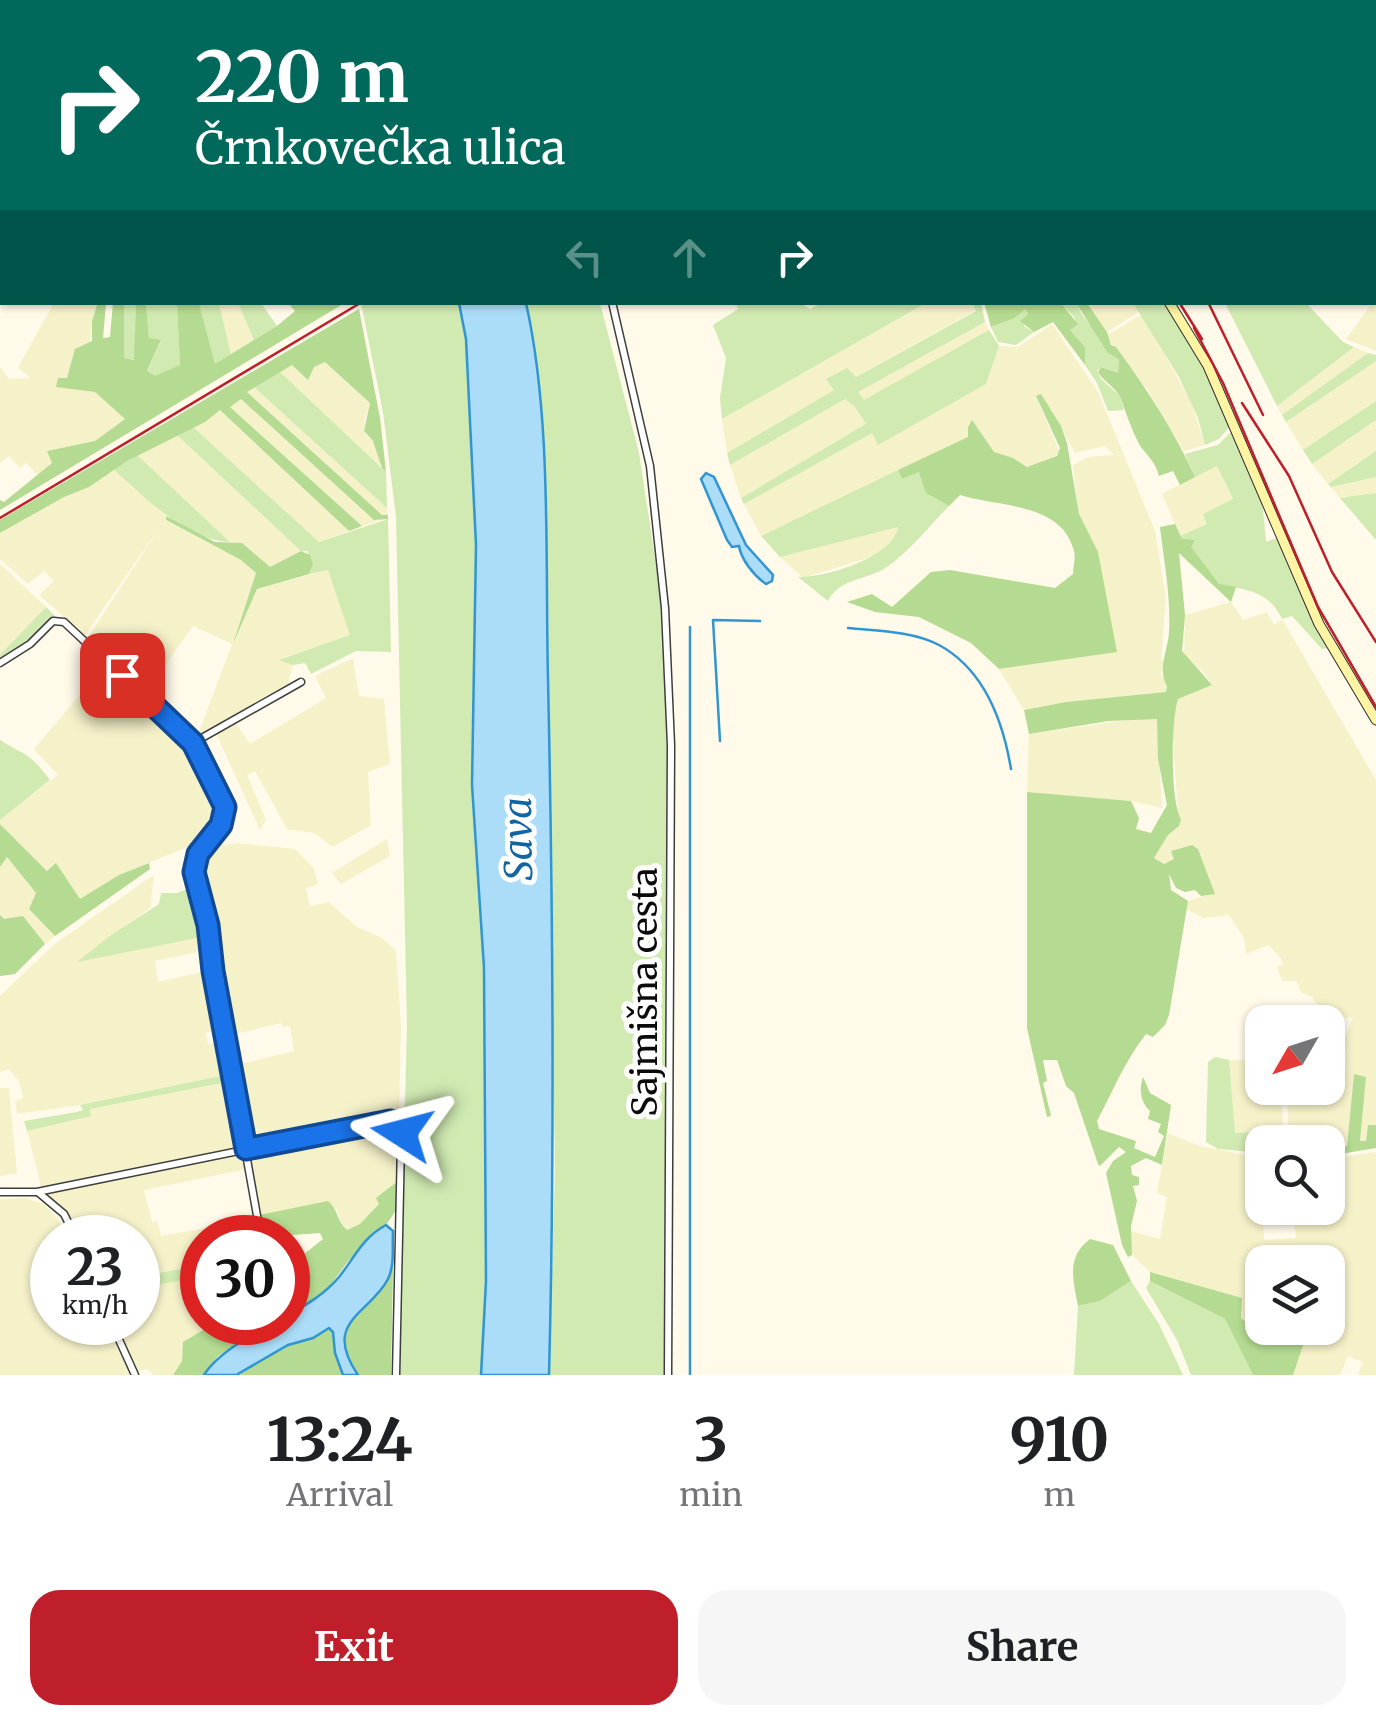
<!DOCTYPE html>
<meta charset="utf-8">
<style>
body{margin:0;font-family:Merriweather,serif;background:#f6f6f6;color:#202124;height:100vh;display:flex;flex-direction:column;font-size:38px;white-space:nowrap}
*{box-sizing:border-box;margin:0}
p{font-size:32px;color:#757577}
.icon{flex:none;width:55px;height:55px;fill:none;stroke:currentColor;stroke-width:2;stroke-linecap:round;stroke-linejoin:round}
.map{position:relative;height:1375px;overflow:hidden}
.sheet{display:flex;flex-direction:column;background:#fff;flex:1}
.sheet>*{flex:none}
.top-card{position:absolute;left:0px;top:0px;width:1378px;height:305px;box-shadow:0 2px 8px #0004;background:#00695c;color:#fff;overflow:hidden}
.needle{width:65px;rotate:231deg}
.fabs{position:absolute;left:1245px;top:1005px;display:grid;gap:20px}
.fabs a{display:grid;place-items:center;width:100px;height:100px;border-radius:20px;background:#fff;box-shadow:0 2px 8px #0004;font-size:50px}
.speed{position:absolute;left:30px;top:1215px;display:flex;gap:20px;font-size:50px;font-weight:700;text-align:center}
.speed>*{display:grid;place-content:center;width:130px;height:130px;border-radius:50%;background:#fff;box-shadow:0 2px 8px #0004;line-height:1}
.speed small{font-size:25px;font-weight:400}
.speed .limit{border:15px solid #d22;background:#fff;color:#111}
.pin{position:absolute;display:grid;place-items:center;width:85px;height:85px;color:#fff;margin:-42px;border-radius:20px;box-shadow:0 5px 15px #0006}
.me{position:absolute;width:110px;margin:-55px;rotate:279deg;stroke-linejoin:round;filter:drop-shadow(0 0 8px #0008)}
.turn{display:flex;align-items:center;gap:35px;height:210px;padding:0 30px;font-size:45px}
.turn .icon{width:130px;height:130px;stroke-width:2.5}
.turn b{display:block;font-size:70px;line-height:85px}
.lanes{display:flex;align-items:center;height:95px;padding:0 30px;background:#0003;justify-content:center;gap:50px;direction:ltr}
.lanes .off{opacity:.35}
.eta{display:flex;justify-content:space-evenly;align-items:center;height:170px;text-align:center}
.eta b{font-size:60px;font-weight:700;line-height:70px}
.button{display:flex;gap:20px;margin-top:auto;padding:20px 30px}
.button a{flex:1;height:115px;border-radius:30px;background:#bf1f2a;color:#fff;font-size:40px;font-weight:700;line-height:115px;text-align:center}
.button a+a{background:#f6f6f6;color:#202124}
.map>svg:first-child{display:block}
.farmland{fill:#f5f1c9;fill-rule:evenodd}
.green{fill:#d0eab2}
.forest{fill:#b4db91}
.water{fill:#acddf8;stroke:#3095d2;stroke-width:2.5}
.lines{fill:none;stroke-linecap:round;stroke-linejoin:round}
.stream{stroke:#3095d2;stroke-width:2.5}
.minor-casing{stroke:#3e3e3e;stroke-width:9}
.secondary-casing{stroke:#2d2d2d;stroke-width:11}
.minor{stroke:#fff;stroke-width:6}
.secondary{stroke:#fff3a4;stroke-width:9}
.rail{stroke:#bf1f2a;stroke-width:2.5}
.route-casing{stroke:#114b97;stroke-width:25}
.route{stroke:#1a73e8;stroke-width:18}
.labels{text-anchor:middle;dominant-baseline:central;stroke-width:10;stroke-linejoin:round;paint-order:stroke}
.street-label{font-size:35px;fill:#0b0b0b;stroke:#fff}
.water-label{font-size:38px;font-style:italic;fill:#1165a0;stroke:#fff}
</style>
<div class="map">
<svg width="1376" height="1375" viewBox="0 0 1376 1375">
<rect width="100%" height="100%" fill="#fffae9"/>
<!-- farmland -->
<g class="farmland">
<polygon points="1376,298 1376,351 1346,339"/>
<polygon points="54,303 98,303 92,321 85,390 95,392 126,418 95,441 47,451 52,463 38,475 26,463 20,468 9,456 0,463 0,367 9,379 30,378 18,367"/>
<polygon points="219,303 238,303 254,340 231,355"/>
<polygon points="926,303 972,303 976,310 855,377 827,380 834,390 727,453 722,419"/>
<polygon points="1087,303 1133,303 1139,312 1107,332"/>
<polygon points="1142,314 1191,402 1205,445 1184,451 1147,389 1106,336"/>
<polygon points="985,322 989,330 890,387 863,400 858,392"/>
<polygon points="1052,324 1098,392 1155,531 1166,598 1161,660 1165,661 1161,674 1167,686 1166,692 1066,702 1024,710 999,669 1116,652 1078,510 1073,465 1088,457 1114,455 1105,446 1075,453 1051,409 1036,397 1060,453 1032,468 994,452 969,423 969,437 761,536 744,504 872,432 878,444 986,384 999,346 1018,347"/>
<polygon points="1354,347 1368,353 1282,415 1277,406"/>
<polygon points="1376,361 1376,401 1303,450 1286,422"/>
<polygon points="325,362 370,403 364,422 365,434 376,445 381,467 280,372 292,365 314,367"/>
<polygon points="254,387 387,508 388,515 382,515 247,392"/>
<polygon points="241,399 374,520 378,521 362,526 229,406"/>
<polygon points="845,399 855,407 866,425 741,498 730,465"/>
<polygon points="220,410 349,531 319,542 192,426"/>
<polygon points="1376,420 1376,451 1328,484 1312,464"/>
<polygon points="177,435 301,551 270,567 265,564 242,544 230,542 137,455"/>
<polygon points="1217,465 1233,500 1204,514 1207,524 1180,536 1162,494"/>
<polygon points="113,469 166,516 166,521 241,560 256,573 234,643 257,589 328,569 351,635 281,659 293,665 287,687 196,740 232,644 193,626 145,694 87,639 165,520 85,635 39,595 54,581 44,571 28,584 0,559 0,533"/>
<polygon points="1376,477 1376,493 1360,496 1340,498 1331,487"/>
<polygon points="898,526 895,540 877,555 803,578 780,557"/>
<polygon points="0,564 46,607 0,655"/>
<polygon points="1231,602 1243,620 1267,612 1274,625 1282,619 1376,780 1376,1125 1368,1125 1366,1141 1360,1142 1366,1077 1354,1074 1347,1147 1328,1148 1328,1142 1289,1142 1287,1088 1328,1088 1328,1069 1345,1071 1346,1053 1339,1051 1353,1018 1326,1016 1312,997 1302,993 1296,981 1282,981 1277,967 1283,965 1280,957 1268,945 1246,954 1244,938 1229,915 1204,918 1186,909 1188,901 1214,893 1198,849 1192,845 1172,851 1175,859 1163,864 1154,858 1168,835 1179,826 1172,725 1176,703 1178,699 1212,685 1205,674 1184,656 1185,615"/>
<polygon points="353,658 359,696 384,699 390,764 368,772 371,825 333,847 314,833 287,829 255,771 247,775 266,820 260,830 216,733 235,722 250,744 326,698 315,676"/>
<polygon points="106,664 190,743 219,804 217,819 195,844 119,875 80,900 56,864 48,871 0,824 0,820 58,775 34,749"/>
<polygon points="1149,717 1157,719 1162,808 1131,801 1027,792 1029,734"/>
<polygon points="387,839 390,856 341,884 332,873"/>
<polygon points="237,843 295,849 313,867 318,884 306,888 310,906 329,902 357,927 382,938 396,951 401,1026 399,1116 396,1119 252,1146 246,1143 232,1066 294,1051 290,1026 283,1027 281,1023 227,1036 214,941 196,868 199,856 206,848"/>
<polygon points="6,856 36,893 29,909 55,936 45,944 23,917 3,919 0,915 0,867"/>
<polygon points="154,875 150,908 79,961 207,936 207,950 155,961 158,982 210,970 222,1028 206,1033 208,1044 223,1041 230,1074 80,1105 17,1114 15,1101 23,1098 19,1081 9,1069 0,1072 0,996 56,943"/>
<polygon points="1229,1060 1262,1061 1262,1088 1282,1088 1283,1141 1262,1142 1262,1153 1252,1152 1251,1132 1235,1134"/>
<polygon points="232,1081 240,1146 42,1190 27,1131 91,1115 90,1109"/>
<polygon points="0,1088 9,1088 17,1173 0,1176"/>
<polygon points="389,1124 397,1126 399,1130 398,1181 377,1198 379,1204 360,1224 347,1230 342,1225 337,1210 328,1202 259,1215 250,1151"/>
<path d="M1168 1133 1199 1146 1262 1158V1208H1328V1159L1376 1152V1375H1358L1363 1362 1348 1356 1340 1375H1293L1309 1328H1328V1262H1262V1324L1252 1326 1241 1318V1298L1150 1272 1132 1255 1131 1231 1160 1239 1167 1197 1157 1193ZM1294 1216 1296 1238 1264 1240 1263 1219Z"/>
<polygon points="243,1151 247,1169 144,1190 152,1222 157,1221 161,1236 256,1219 260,1237 202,1238 202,1260 190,1262 190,1267 138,1277 138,1238 77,1237 69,1220 45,1195"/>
<polygon points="25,1198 41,1203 52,1212 70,1237 52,1238 52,1322 106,1323 130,1375 0,1375 0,1199"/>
<polygon points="202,1277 202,1322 215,1323 183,1342 182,1361 173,1375 153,1375 147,1369 137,1371 113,1323 138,1322 138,1288"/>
</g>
<!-- green -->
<g class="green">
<polygon points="124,303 136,303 135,360 124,358"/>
<polygon points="146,303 180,303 177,305 180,366 155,377 147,372 161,341 149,339"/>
<polygon points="199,303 219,303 231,355 215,365"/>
<polygon points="238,303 261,303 277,326 254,340"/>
<polygon points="361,303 459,303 466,339 476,545 472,785 484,968 486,1281 481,1375 398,1375 407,1025 396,517 383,412"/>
<polygon points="526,303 600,303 639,453 662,604 668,743 664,1375 549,1375 555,1169 545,502 533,334"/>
<polygon points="736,303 800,303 810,309 821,303 926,303 722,419 720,398 726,358 713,325 738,309"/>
<polygon points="972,303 981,303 985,322 858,392 864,400 989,330 999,346 986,384 878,445 872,433 744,504 741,498 866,424 855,407 845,399 730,465 727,453 834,390 826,379 847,368 856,377 976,311"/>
<polygon points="1061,303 1076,303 1082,315 1119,359 1118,373 1102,367 1097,370 1101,379 1119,395 1124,410 1108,411 1097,383 1085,365 1085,347 1070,330 1075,325 1075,318"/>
<path d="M1133 303H1164C1190 342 1212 382 1230 426L1219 439 1205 445 1198 418 1179 377Z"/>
<polygon points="1225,303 1306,303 1343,342 1354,347 1277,406"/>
<polygon points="1025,308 1028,313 1024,326 1034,332 1016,345 998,342 991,327 1015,318"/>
<polygon points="1368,353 1376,355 1376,361 1286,422 1282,415"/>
<polygon points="280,372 386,472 387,508 254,387"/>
<polygon points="1376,401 1376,420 1312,464 1303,450"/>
<polygon points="192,426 319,542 388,519 391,652 356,651 311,674 305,663 293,665 279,660 350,635 328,570 309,574 313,565 307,551 301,551 177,435"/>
<path d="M1232 431 1262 500 1266 542 1277 538 1327 648 1322 649 1292 616 1282 619C1268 590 1248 591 1219 584L1180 536 1207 524 1203 514 1233 499 1217 466 1195 477 1185 454 1218 445Z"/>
<polygon points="1376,451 1376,477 1331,487 1328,484"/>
<path d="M137 455 230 542C185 540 145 497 113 469Z"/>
<path d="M898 470 902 479 919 472 931 496 949 506C929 526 910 551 887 567 868 580 839 578 828 601L798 577C825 578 894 557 898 527L780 557 761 536Z"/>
<polygon points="1376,493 1376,540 1340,498"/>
<polygon points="46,607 56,617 22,648 0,659 0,655"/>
<path d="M0 740C27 757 28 751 50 780L0 820Z"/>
<polygon points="196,886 207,936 77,962 110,936 159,904 161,893 177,893"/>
<polygon points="1215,1057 1229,1060 1235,1133 1251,1132 1252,1152 1218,1149 1206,1142 1208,1062"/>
<polygon points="230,1074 232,1081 90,1109 91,1116 27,1131 24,1121 77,1112 83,1110 80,1105"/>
<polygon points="202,1260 202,1277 138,1288 138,1277 190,1267 190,1262"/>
<polygon points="1131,1281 1159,1324 1183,1375 1074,1375 1078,1306 1100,1301"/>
<polygon points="1150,1281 1225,1319 1253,1375 1191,1375 1177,1340 1146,1288"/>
</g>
<!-- forest -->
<g class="forest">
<polygon points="984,302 1061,303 1078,324 1070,330 1085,347 1085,365 1053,322 1034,332 1020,321 1028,314 1025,309 1015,318 991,327"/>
<polygon points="113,303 124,303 124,358 134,360 136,303 146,303 149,338 161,340 147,371 155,376 180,365 177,305 199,303 215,364 277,326 295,311 288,303 343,304 0,510 0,500 4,502 52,463 47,451 95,441 125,419 95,392 56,387 58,378 67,378 75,349 92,341 92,321 97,305 106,304 103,338 110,337"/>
<path d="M1076 303H1087L1107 332 1111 345 1116 347C1146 388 1174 430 1195 477L1180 485 1173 471 1159 476C1155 459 1144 454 1138 442 1131 428 1125 410 1120 397 1116 388 1103 381 1098 372L1101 367 1118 373 1119 359 1108 353Z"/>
<polygon points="359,309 380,418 386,472 382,468 373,441 364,431 370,403 325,362 314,367 308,380 292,365 247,392 382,515 388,515 388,519 374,520 241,399 230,407 362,526 349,531 220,410 205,422 127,461 89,487 64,497 0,533 0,520"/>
<path d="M1041 394 1061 426 1067 443 1079 514 1098 552 1117 652 999 669 971 643 919 617 875 612 847 602 872 594 892 607 931 572 950 570 1055 588 1073 574C1073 568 1076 557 1074 551 1062 502 997 507 960 495L949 506 926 493 919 472 902 479 898 470 968 437V427L972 420 994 452 1013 458 1027 467 1057 456 1060 448 1036 396Z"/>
<polygon points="166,516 215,542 242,543 270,567 301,551 310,555 313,565 309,574 257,589 233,644 256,573 241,560 166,520"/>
<path d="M1175 524 1182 539 1195 540 1191 547 1219 584 1236 587 1231 602 1179 553 1185 615 1182 651 1212 685 1178 699C1171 720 1170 801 1181 819L1179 826 1168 835 1154 858 1164 864 1174 859 1171 851 1192 845 1198 849 1215 894 1201 896 1195 890 1185 892 1176 888 1169 874 1171 890 1188 901 1169 1015 1165 1025 1153 1037 1146 1034C1124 1062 1113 1091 1097 1121L1099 1129 1136 1141 1134 1148 1155 1157 1164 1136 1158 1132 1161 1124 1148 1119 1150 1111C1140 1102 1139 1089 1143 1077L1150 1093 1171 1105 1162 1165 1146 1158 1131 1166 1132 1175 1139 1177V1185L1133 1186 1137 1201 1131 1226 1132 1255 1128 1257 1122 1245 1106 1173 1113 1161 1126 1152 1119 1147 1100 1166 1098 1164 1074 1093 1066 1086 1057 1060H1043L1047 1081 1043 1083 1051 1116 1047 1117 1027 1028V792L1131 801 1139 818 1136 829 1151 833 1167 805 1158 759 1157 719 1108 721 1029 734 1024 710 1066 702 1166 692 1167 686C1157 670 1168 650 1169 632 1171 597 1164 562 1160 527Z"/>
<polygon points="0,824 47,871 56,863 80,899 119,875 149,863 150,869 55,936 29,909 36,893 7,857 0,867"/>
<polygon points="0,915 4,919 23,916 45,944 15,974 0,976"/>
<polygon points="1354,1074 1366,1077 1360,1141 1366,1141 1368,1125 1376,1125 1376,1148 1328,1156 1328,1148 1347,1146"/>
<path d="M398 1181 397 1209 386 1225 349 1260 326 1291 288 1315V1267L323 1239 320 1233 264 1237 259 1215 328 1201C338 1209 337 1222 347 1230L360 1224 379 1204 376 1198Z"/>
<path d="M1090 1239 1113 1245 1131 1281 1100 1301 1078 1306C1073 1280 1066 1257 1090 1239Z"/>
<path d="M393 1267 391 1375H358C321 1318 378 1311 393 1267Z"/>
<polygon points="1150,1272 1242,1298 1241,1318 1252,1326 1262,1324 1262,1328 1309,1328 1293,1375 1253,1375 1225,1319 1150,1281"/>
<polygon points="215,1323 273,1323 218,1356 204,1375 173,1375 182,1361 183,1342"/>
<polygon points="329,1328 333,1332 335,1353 343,1375 236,1375 288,1345 313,1338"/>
</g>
<!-- water -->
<g class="water">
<path d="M459 303H526C552 419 545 560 548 679 553 912 555 1143 549 1375H481L486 1281 484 968 472 785 476 545 466 339Z"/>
<path d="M706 473 714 477 746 545 773 575 772 581 766 584C753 575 741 559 739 546L732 547 727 540 701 479Z"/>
<path d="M386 1225 393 1231C392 1246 395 1265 388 1279 370 1314 321 1321 358 1375H343L335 1353 333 1332 329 1328 313 1338 288 1345 236 1375H204C216 1355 265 1322 288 1322V1315C306 1305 325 1294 339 1277 355 1257 362 1238 386 1225Z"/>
</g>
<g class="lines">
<!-- stream -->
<g class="stream">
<path d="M848 628C877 631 912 631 939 645 985 670 1003 721 1011 769"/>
<polyline points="720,741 713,620 760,621"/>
<polyline points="690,1375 690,627"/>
</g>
<!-- minor casing -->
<g class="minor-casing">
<g id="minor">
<polyline points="530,0 531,2"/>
<polyline points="612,302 650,466 665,608 671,745 668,1375"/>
<polyline points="0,663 30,644 53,621 64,622 193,743 221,797 224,818 201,850 195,866 208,925 213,969 261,1238"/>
<polyline points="193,743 301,682"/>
<polyline points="0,1192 37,1192 362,1126 389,1121 398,1123 401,1129 401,1143 396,1375"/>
<polyline points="39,1193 64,1214 76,1238"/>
<polyline points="111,1322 135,1375"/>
</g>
</g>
<!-- secondary casing -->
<g class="secondary-casing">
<g id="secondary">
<polyline points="830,0 832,2"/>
<polyline points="1169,302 1208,366 1319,624 1376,720"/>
</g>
</g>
<!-- minor -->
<use href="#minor" class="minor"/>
<!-- secondary -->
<use href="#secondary" class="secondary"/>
<!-- rail -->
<g class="rail">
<polyline points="862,2 867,0"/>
<polyline points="1198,2 1199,0"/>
<polyline points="1179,302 1202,339"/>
<polyline points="1208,302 1263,415"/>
<polyline points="1194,328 1223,383 1318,607 1376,707"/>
<polyline points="1242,403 1289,476 1332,572 1376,642"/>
<polyline points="0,518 362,302"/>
</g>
</g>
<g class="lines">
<!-- route casing -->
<g class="route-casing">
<polyline id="route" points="122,675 193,743 225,807 221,825 198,854 194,872 208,925 213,971 246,1149 390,1121 398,1123 402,1133"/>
</g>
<!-- route -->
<use href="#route" class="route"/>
</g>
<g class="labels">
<!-- street labels -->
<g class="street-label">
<text transform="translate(645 992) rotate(-90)">Sajmišna cesta</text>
</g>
<!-- water labels -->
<g class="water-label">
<text transform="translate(518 839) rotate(-91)">Sava</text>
</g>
</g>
</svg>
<div class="fabs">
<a><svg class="needle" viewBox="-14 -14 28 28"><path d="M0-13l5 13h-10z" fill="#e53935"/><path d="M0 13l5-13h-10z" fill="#757577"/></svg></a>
<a><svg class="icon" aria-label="search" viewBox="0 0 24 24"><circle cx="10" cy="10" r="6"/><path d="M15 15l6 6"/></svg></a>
<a><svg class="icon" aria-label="layers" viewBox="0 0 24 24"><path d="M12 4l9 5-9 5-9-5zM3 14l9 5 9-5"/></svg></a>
</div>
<div class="speed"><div>23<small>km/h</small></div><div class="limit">30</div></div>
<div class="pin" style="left:122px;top:675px;background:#d93025"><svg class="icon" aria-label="arrive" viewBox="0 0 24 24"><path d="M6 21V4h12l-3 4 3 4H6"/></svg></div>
<svg class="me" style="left:402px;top:1133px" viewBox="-20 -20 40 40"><path d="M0-17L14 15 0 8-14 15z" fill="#1a73e8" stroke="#fff" stroke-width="4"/></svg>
<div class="top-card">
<div class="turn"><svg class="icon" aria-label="right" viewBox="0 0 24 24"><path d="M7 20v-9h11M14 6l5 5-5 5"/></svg><div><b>220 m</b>Črnkovečka ulica</div></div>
<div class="lanes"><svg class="icon off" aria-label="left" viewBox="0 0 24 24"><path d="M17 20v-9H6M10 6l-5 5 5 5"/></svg><svg class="icon off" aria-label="ahead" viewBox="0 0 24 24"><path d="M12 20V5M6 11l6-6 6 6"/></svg><svg class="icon" aria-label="right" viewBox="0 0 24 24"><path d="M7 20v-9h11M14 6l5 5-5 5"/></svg></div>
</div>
</div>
<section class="sheet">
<div class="eta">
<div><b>13:24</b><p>Arrival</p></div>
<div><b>3</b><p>min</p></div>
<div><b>910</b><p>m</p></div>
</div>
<div class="button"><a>Exit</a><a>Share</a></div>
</section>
